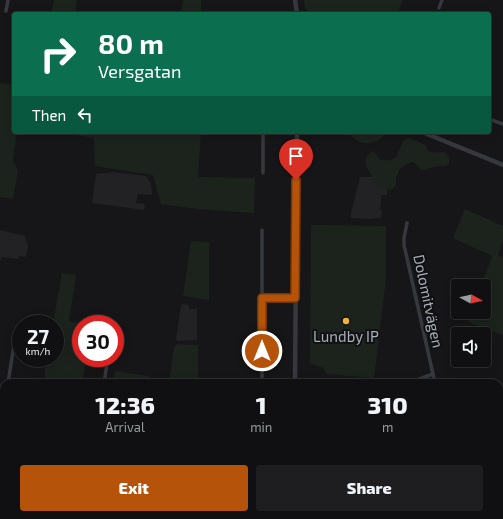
<!DOCTYPE html>
<meta charset="utf-8">
<style>
body{margin:0;font-family:"Exo 2",sans-serif;background:#1e1e20;color:#f1f3f6;height:100vh;display:flex;flex-direction:column;font-size:15px;white-space:nowrap}
*{box-sizing:border-box;margin:0}
p{font-size:13px;color:#9c9d9f}
.icon{flex:none;width:22px;height:22px;fill:none;stroke:currentColor;stroke-width:2;stroke-linecap:round;stroke-linejoin:round}
.map{position:relative;flex:1;overflow:hidden}
.details{position:absolute;left:0px;top:379px;width:503px;height:140px;display:flex;flex-direction:column;background:#101012;border-radius:12px 12px 0 0;box-shadow:0 2px 10px #0003,0 0 0 1px #303032}
.details>*{flex:none}
.hud{position:absolute;left:12px;top:12px;width:479px;height:122px;border-radius:4px;box-shadow:0 2px 10px #0003,0 0 0 1px #303032;background:#0b6e4f;color:#fff;overflow:hidden}
.needle{width:26px;rotate:98deg}
.buttons{position:absolute;left:451px;top:279px;display:grid;gap:8px}
.buttons a{display:grid;place-items:center;width:40px;height:40px;border-radius:4px;background:#101012;box-shadow:0 2px 10px #0003,0 0 0 1px #303032;font-size:20px}
.speed{position:absolute;left:12px;top:315px;display:flex;gap:8px;font-size:20px;font-weight:700;text-align:center}
.speed>*{display:grid;place-content:center;width:52px;height:52px;border-radius:50%;background:#101012;box-shadow:0 2px 10px #0003,0 0 0 1px #303032;line-height:1}
.speed small{font-size:10px;font-weight:400}
.speed .limit{border:6px solid #d22;background:#fff;color:#111}
.pin{position:absolute;display:grid;place-items:center;width:34px;height:34px;color:#fff;margin:-41px -17px;border-radius:50% 50% 50% 0;rotate:-45deg;box-shadow:0 0 4px #0007}
.pin .icon{rotate:45deg}
.me{position:absolute;width:44px;margin:-22px;rotate:0deg;stroke-linejoin:round;filter:drop-shadow(0 0 3px #0008)}
.turn{display:flex;align-items:center;gap:14px;height:84px;padding:0 20px;font-size:18px}
.turn .icon{width:52px;height:52px;stroke-width:2.5}
.turn b{display:block;font-size:28px;line-height:34px}
.then{display:flex;align-items:center;height:38px;padding:0 20px;background:#0003;gap:8px;font-size:15px}
.eta{display:flex;justify-content:space-evenly;align-items:center;height:68px;text-align:center}
.eta b{font-size:24px;font-weight:800;line-height:28px}
.cta{display:flex;gap:8px;margin-top:auto;padding:8px 20px}
.cta a{flex:1;height:46px;border-radius:4px;background:#b45309;color:#fff;font-size:16px;font-weight:800;line-height:46px;text-align:center}
.cta a+a{background:#1e1e20;color:#f1f3f6}
.map>svg:first-child{display:block}
.built{fill:#222225}
.green{fill:#1c231d}
.lines{fill:none;stroke-linecap:round;stroke-linejoin:round}
.minor{stroke:#37383d;stroke-width:3.5}
.tertiary{stroke:#37383d;stroke-width:4.5}
.secondary{stroke:#45474d;stroke-width:5.5}
.route-casing{stroke:#753606;stroke-width:10}
.route{stroke:#b45309;stroke-width:7}
.poi-dot{fill:#f2b134;stroke:#111113;stroke-width:1.5}
.labels{text-anchor:middle;dominant-baseline:central;stroke-width:4;stroke-linejoin:round;paint-order:stroke}
.street-label{font-size:15px;fill:#a8adb8;stroke:#111113}
.poi-label{font-size:15px;fill:#a8adb8;stroke:#111113}
</style>
<div class="map">
<svg width="503" height="519" viewBox="0 0 503 519">
<rect width="100%" height="100%" fill="#161618"/>
<!-- built -->
<g class="built">
<polygon points="113,172 146,176 151,184 152,195 138,194 136,203 145,204 144,210 92,203 96,174"/>
<polygon points="360,177 388,177 387,195 381,195 381,205 380,205 380,210 382,210 381,218 374,218 370,219 350,218"/>
<polygon points="0,230 25,236 28,247 26,257 19,256 18,259 2,257 0,261"/>
<polygon points="182,304 189,305 189,309 197,309 197,340 178,341 176,339 181,306"/>
<rect x="113" y="515" width="63" height="4"/>
</g>
<!-- green -->
<g class="green">
<polygon points="54,0 77,0 75,14 51,14"/>
<polygon points="183,0 201,0 201,14 181,14"/>
<polygon points="304,0 403,0 397,14 312,14 305,9"/>
<polygon points="0,83 14,85 14,132 17,132 13,160 18,171 13,199 0,197"/>
<polygon points="70,132 201,132 198,177 255,178 254,213 197,209 161,204 153,175 95,166 94,138 70,134"/>
<path d="M351 132H387C377 145 361 148 350 134Z"/>
<path d="M409 138 426 145 428 151C435 154 439 151 446 153L449 158V164C443 168 440 165 434 167 428 168 428 170 421 170L415 163 411 162 400 168C399 171 397 175 396 178 396 184 397 186 391 190L379 187 374 184C373 170 356 163 373 151L380 160C400 162 396 154 404 140Z"/>
<polygon points="465,209 503,226 503,240 498,255 503,257 503,335 468,322 472,312 484,312 484,286 481,286 492,256 453,238"/>
<polygon points="311,225 386,226 386,279 374,378 327,374 323,368 310,363"/>
<polygon points="191,241 209,242 209,300 183,296"/>
<polygon points="62,273 76,275 69,321 84,324 81,324 81,358 86,358 86,362 82,383 45,383 45,363 46,358 55,358 55,324 53,324"/>
<polygon points="177,344 197,345 198,347 198,383 169,383 174,347"/>
<polygon points="115,371 148,376 158,383 113,383"/>
</g>
<g class="lines">
<!-- minor -->
<g class="minor">
<polyline points="439,8 442,0"/>
<polyline points="6,11 8,0"/>
<polyline points="489,119 503,124"/>
<polyline points="263,173 263,132"/>
<polyline points="407,223 404,238 404,245 435,383"/>
<polyline points="262,298 295,298"/>
<polyline points="262,379 262,230"/>
<polyline points="8,383 16,332"/>
<polyline points="104,383 108,358"/>
<polyline points="412,383 414,381 433,374"/>
<polyline points="0,432 4,407"/>
<polyline points="499,433 503,433"/>
</g>
<!-- tertiary -->
<g class="tertiary">
<polyline points="295,0 297,14"/>
<polyline points="422,132 503,165"/>
<polyline points="295,383 297,132"/>
<polyline points="302,515 303,519"/>
</g>
<!-- secondary -->
<g class="secondary">
<polyline points="499,470 503,470"/>
<polyline points="0,488 4,488"/>
</g>
</g>
<g class="lines">
<!-- route casing -->
<g class="route-casing">
<polyline id="route" points="262,351 262,298 295,298 296,180"/>
</g>
<!-- route -->
<use href="#route" class="route"/>
</g>
<!-- markers -->
<circle class="poi-dot" cx="346" cy="321" r="4"/>
<g class="labels">
<!-- street labels -->
<g class="street-label">
<text transform="translate(429 301) rotate(78)">Dolomitvägen</text>
</g>
<!-- poi labels -->
<g class="poi-label">
<text x="346" y="336">Lundby IP</text>
</g>
</g>
</svg>
<div class="buttons">
<a><svg class="needle" viewBox="-14 -14 28 28"><path d="M0-13l5 13h-10z" fill="#e53935"/><path d="M0 13l5-13h-10z" fill="#9c9d9f"/></svg></a>
<a><svg class="icon" aria-label="sound" viewBox="0 0 24 24"><path d="M4 9h4l5-4v14l-5-4H4zM17 9q2 3 0 6"/></svg></a>
</div>
<div class="speed"><div>27<small>km/h</small></div><div class="limit">30</div></div>
<div class="pin" style="left:296px;top:180px;background:#d93025"><svg class="icon" aria-label="arrive" viewBox="0 0 24 24"><path d="M6 21V4h12l-3 4 3 4H6"/></svg></div>
<svg class="me" style="left:262px;top:351px" viewBox="-20 -20 40 40"><circle r="17" fill="#b45309" stroke="#fff" stroke-width="3"/><path d="M0-11L8 9 0 5-8 9z" fill="#fff"/></svg>
<div class="hud">
<div class="turn"><svg class="icon" aria-label="right" viewBox="0 0 24 24"><path d="M7 20v-9h11M14 6l5 5-5 5"/></svg><div><b>80 m</b>Versgatan</div></div>
<div class="then">Then<svg class="icon" aria-label="left" viewBox="0 0 24 24"><path d="M17 20v-9H6M10 6l-5 5 5 5"/></svg></div>
</div>
<section class="details">
<div class="eta">
<div><b>12:36</b><p>Arrival</p></div>
<div><b>1</b><p>min</p></div>
<div><b>310</b><p>m</p></div>
</div>
<div class="cta"><a>Exit</a><a>Share</a></div>
</section>
</div>
